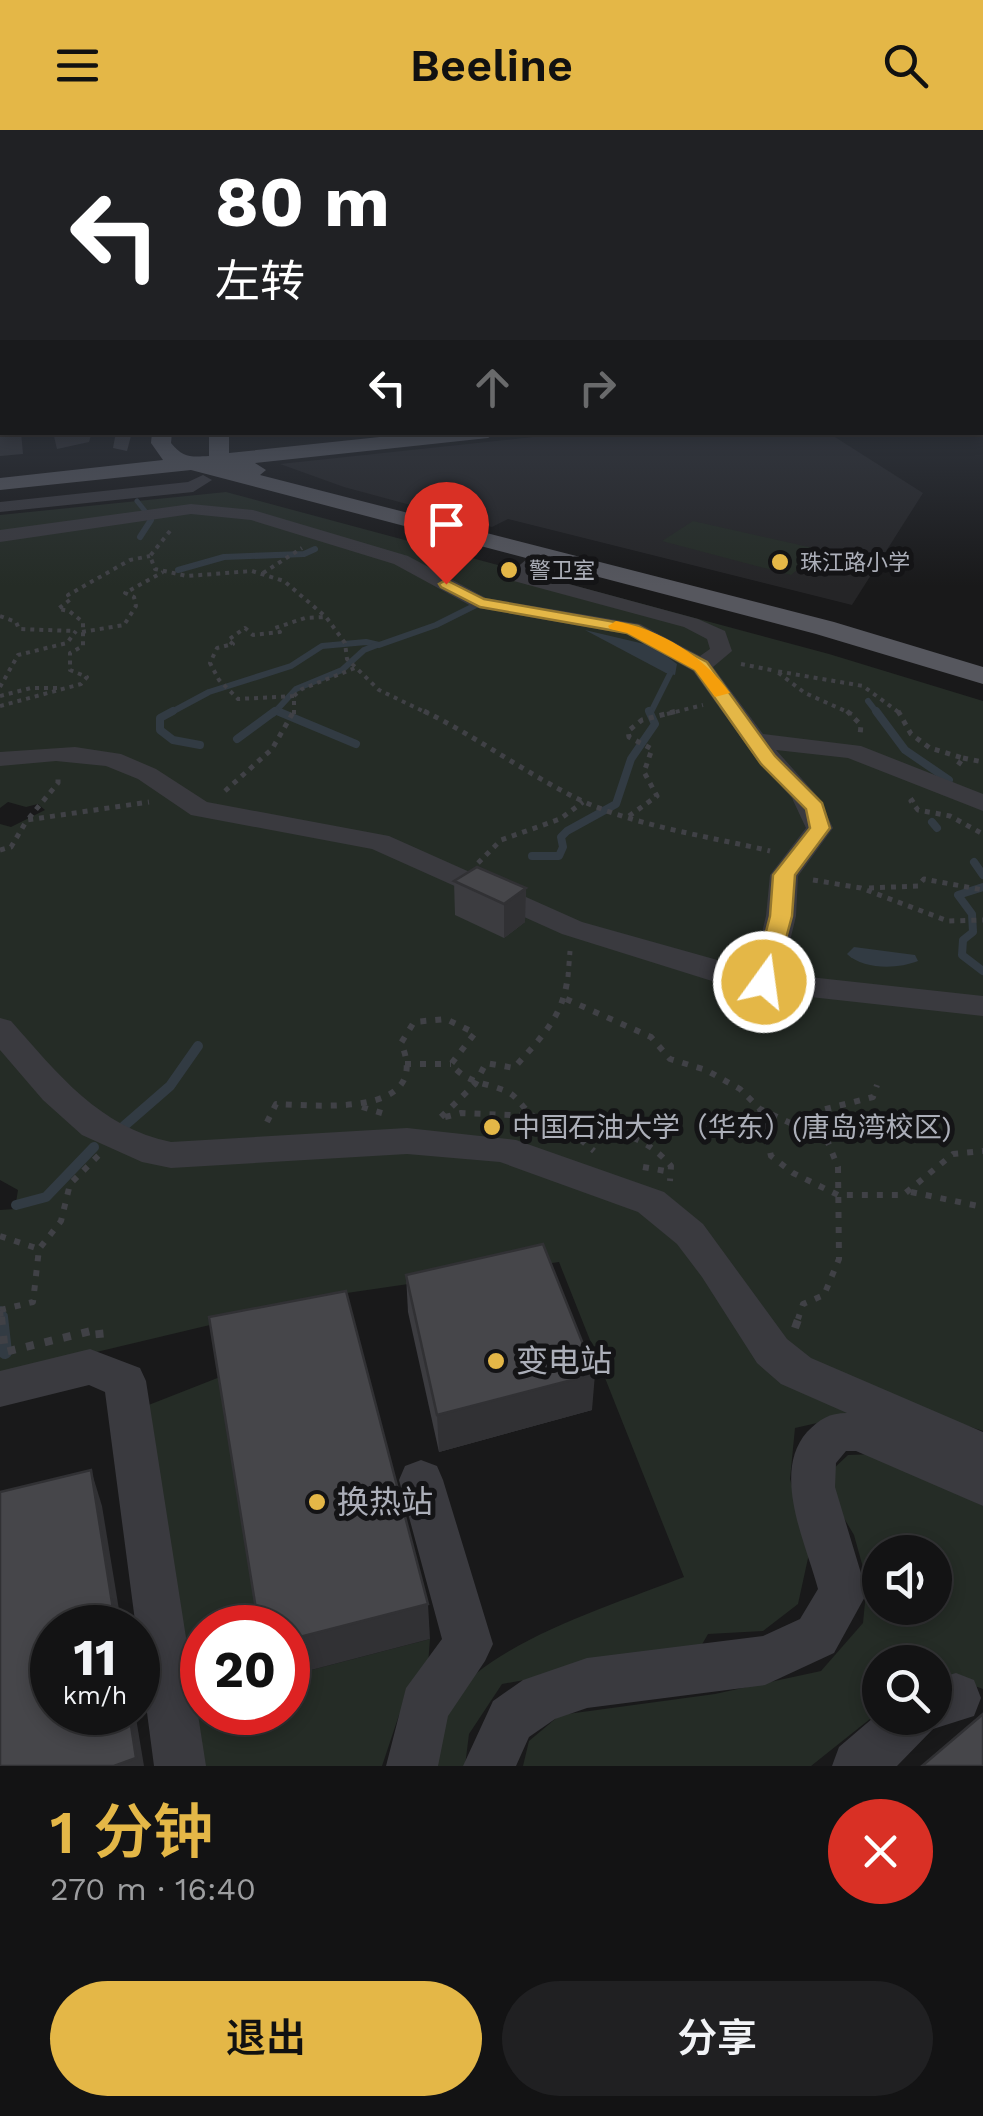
<!DOCTYPE html>
<html lang="zh">
<meta charset="utf-8">
<style>
body{margin:0;font-family:"Work Sans","Noto Sans SC",sans-serif;background:#202022;color:#f1f3f6;height:100vh;display:flex;flex-direction:column;font-size:38px;white-space:nowrap}
*{box-sizing:border-box;margin:0}
p{font-size:32px;color:#9d9ea0}
.icon{flex:none;width:55px;height:55px;fill:none;stroke:currentColor;stroke-width:2;stroke-linecap:round;stroke-linejoin:round}
.map{position:relative;height:1636px;overflow:hidden}
.drawer{display:flex;flex-direction:column;background:#131314;flex:1}
.drawer>*{flex:none}
.guide{position:absolute;left:0px;top:0px;width:985px;height:305px;box-shadow:0 5px 15px #0003,0 0 0 2px #323234;background:#202124;color:#fff;overflow:hidden}
.fabs{position:absolute;left:862px;top:1405px;display:grid;gap:20px}
.fabs a{display:grid;place-items:center;width:90px;height:90px;border-radius:50%;background:#131314;box-shadow:0 5px 15px #0003,0 0 0 2px #323234;font-size:50px}
.speed{position:absolute;left:30px;top:1475px;display:flex;gap:20px;font-size:50px;font-weight:700;text-align:center}
.speed>*{display:grid;place-content:center;width:130px;height:130px;border-radius:50%;background:#131314;box-shadow:0 5px 15px #0003,0 0 0 2px #323234;line-height:1}
.speed small{font-size:25px;font-weight:400}
.speed .limit{border:15px solid #d22;background:#fff;color:#111}
.pin{position:absolute;display:grid;place-items:center;width:85px;height:85px;color:#fff;margin:-102px -42px;border-radius:50% 50% 50% 0;rotate:-45deg;box-shadow:0 0 10px #0007}
.pin .icon{rotate:45deg}
.me{position:absolute;width:110px;margin:-55px;rotate:14deg;stroke-linejoin:round;filter:drop-shadow(0 0 8px #0008)}
.turn{display:flex;align-items:center;gap:35px;height:210px;padding:0 50px;font-size:45px}
.turn .icon{width:130px;height:130px;stroke-width:2.5}
.turn b{display:block;font-size:70px;line-height:85px}
.lanes{display:flex;align-items:center;height:95px;padding:0 50px;background:#0003;justify-content:center;gap:50px;direction:ltr}
.lanes .off{opacity:.35}
.round{display:grid;place-items:center;flex:none;width:105px;height:105px;border-radius:52px;background:#202022}
.headline{display:flex;align-items:center;justify-content:space-between;height:170px;padding:0 50px}
h1{font-size:60px;font-weight:600;line-height:75px;color:#e4b747}
.action{display:flex;gap:20px;margin-top:auto;padding:20px 50px}
.action a{flex:1;height:115px;border-radius:60px;background:#e4b747;color:#111;font-size:40px;font-weight:600;line-height:115px;text-align:center}
.action a+a{background:#202022;color:#f1f3f6}
header{display:flex;justify-content:space-between;align-items:center;height:130px;padding:0 50px;background:#e4b747;color:#111;font-size:45px;font-weight:600}
.map>svg:first-child{display:block}
.built{fill:#252527}
.green{fill:#252c26;fill-rule:evenodd}
.water{fill:#323b43}
.lines{fill:none;stroke-linecap:round;stroke-linejoin:round}
.stream-far4{stroke:#323b43;stroke-width:5}
.stream-far3{stroke:#323b43;stroke-width:6}
.stream-far2{stroke:#323b43;stroke-width:8}
.stream-far1{stroke:#323b43;stroke-width:10}
.stream{stroke:#323b43;stroke-width:14}
.path-far3{stroke:#404146;stroke-width:4;stroke-dasharray:4 5;stroke-linecap:butt}
.path-far2{stroke:#404146;stroke-width:5;stroke-dasharray:5 6;stroke-linecap:butt}
.path-far1{stroke:#404146;stroke-width:6;stroke-dasharray:6 9;stroke-linecap:butt}
.path{stroke:#404146;stroke-width:8;stroke-dasharray:8 11;stroke-linecap:butt}
.minor{fill:#3a3a3f;fill-rule:evenodd}
.major{fill:#56575e;fill-rule:evenodd}
.wall{fill:#3c3c40}
.shaded-wall{fill:#313134}
.building{fill:#46464a;stroke:#313134;stroke-width:2.5}
.route{fill:#e4b747;stroke:#94772e;stroke-width:2.5}
.slow{fill:#f59e0b}
.poi-dot{fill:#e4b747;stroke:#141416;stroke-width:4}
.labels{text-anchor:middle;dominant-baseline:central;stroke-width:10;stroke-linejoin:round;paint-order:stroke}
.far-poi-label{font-size:22px;fill:#acafb9;stroke:#141416;text-anchor:start}
.poi-label{font-size:28px;fill:#acafb9;stroke:#141416;text-anchor:start}
.near-poi-label{font-size:32px;fill:#acafb9;stroke:#141416;text-anchor:start}
</style>
<header><svg class="icon" aria-label="menu" viewBox="0 0 24 24"><path d="M4 6h16M4 12h16M4 18h16"/></svg>Beeline<svg class="icon" aria-label="search" viewBox="0 0 24 24"><circle cx="10" cy="10" r="6"/><path d="M15 15l6 6"/></svg></header>
<div class="map">
<svg width="983" height="1636" viewBox="0 0 983 1636">
<rect width="100%" height="100%" fill="#19191a"/>
<!-- built -->
<polygon class="built" points="827,302 923,363 852,475 508,389 492,397 344,357 280,334 571,303"/>
<!-- green -->
<g class="green">
<path d="M226 362 829 524 983 571V1301L901 1274 795 1298 790 1349 810 1419 798 1474 763 1501 708 1504 700 1518 502 1554 469 1604 465 1636H432C437 1616 439 1585 451 1569 495 1510 616 1474 684 1447L559 1132 340 1164 0 1245V1080L15 1079 18 1060 0 1050V694L11 697 45 680 38 674 26 677 8 672 0 678V385Z"/>
<polygon points="693,391 822,420 791,445 662,411"/>
<polygon points="220,1247 260,1497 202,1498 202,1582 288,1582 288,1546 430,1509 428,1535 399,1585 382,1636 204,1636 146,1276"/>
<path d="M877 1324 983 1376V1559L950 1547 935 1552V1532H880V1581L811 1636H523L529 1611 560 1585 715 1564 821 1541 863 1493 867 1452 854 1405 828 1361 830 1342 848 1325ZM880 1422H935V1478H880Z"/>
</g>
<!-- water -->
<g class="water">
<polygon points="585,500 653,516 677,534 675,545 666,543"/>
<path d="M854 817 915 825 918 831C898 839 864 840 847 824Z"/>
</g>
<g class="lines">
<!-- stream-far4 -->
<polyline class="stream-far4" points="137,371 145,381"/>
<!-- stream-far3 -->
<g class="stream-far3">
<polyline points="140,407 151,390"/>
<polyline points="178,440 224,427 304,424 315,419"/>
<polyline points="868,571 878,584"/>
<polyline points="276,581 283,584"/>
<polyline points="168,584 209,562 291,536 322,516 366,512 379,515 436,495 480,473"/>
<polyline points="273,584 296,559 342,540 364,520 377,515"/>
<polyline points="650,584 670,544"/>
</g>
<!-- stream-far2 -->
<g class="stream-far2">
<polyline points="173,581 160,588 160,600 173,610 200,615"/>
<polyline points="277,581 356,614"/>
<polyline points="876,581 905,620 949,650 944,661"/>
<polyline points="237,609 275,581"/>
<polyline points="932,692 937,698"/>
<polyline points="532,726 559,726 563,717 561,707 567,701 616,674 631,629 655,594 649,581"/>
<polyline points="974,732 983,745"/>
<polyline points="983,757 958,765 972,784 973,802 963,810 962,825 983,841"/>
</g>
<!-- stream-far1 -->
<g class="stream-far1">
<polyline points="124,996 170,956 198,916"/>
<polyline points="16,1075 46,1067 94,1017"/>
<polyline points="0,1181 1,1189"/>
</g>
<!-- stream -->
<polyline class="stream" points="1,1187 5,1222"/>
<!-- path-far3 -->
<g class="path-far3">
<polyline points="170,401 150,426 155,439 187,446 252,441 284,451 326,487 345,513 347,529 379,560 429,584"/>
<polyline points="263,443 302,418"/>
<polyline points="0,486 16,492 19,499 74,501"/>
<polyline points="82,502 124,495 136,476 134,467 125,463 163,442"/>
<polyline points="741,534 776,541"/>
<polyline points="0,557 18,525 67,513 76,501"/>
<polyline points="0,566 31,558 59,558"/>
<polyline points="294,566 238,569 219,550 210,533 217,518 233,514 228,510 245,498 253,505 280,502 275,498 305,488 326,487"/>
<polyline points="0,576 81,554 87,547 70,540 70,523 83,516 83,492 69,481 58,479 71,469 68,465 130,430 150,426"/>
<polyline points="294,584 294,566 302,559 355,538"/>
<polyline points="667,584 703,575"/>
<polyline points="852,584 805,563 776,541 863,556 901,584"/>
</g>
<!-- path-far2 -->
<g class="path-far2">
<path d="M424 581C475 606 520 639 570 665 627 695 708 706 770 721"/>
<polyline points="847,581 861,595 860,605"/>
<polyline points="898,581 911,604 930,618 963,628 956,638"/>
<polyline points="963,628 983,632"/>
<polyline points="225,661 272,619 294,581"/>
<polyline points="914,669 911,671 918,680 950,686 983,704"/>
<polyline points="629,686 657,666 644,642 652,619 629,607 628,601 642,590 677,581"/>
<polyline points="29,688 58,653 58,646"/>
<polyline points="0,720 11,717 27,690 149,672"/>
<polyline points="478,733 501,710 560,689 583,672"/>
<polyline points="813,750 861,758 948,791 983,790"/>
<polyline points="869,758 918,756 924,749 983,760"/>
<polyline points="568,847 570,821"/>
</g>
<!-- path-far1 -->
<g class="path-far1">
<polyline points="566,869 651,907 670,929 706,940 740,959 760,979 827,1010 838,1037 839,1129 824,1165 803,1174 798,1189"/>
<polyline points="405,934 451,934"/>
<polyline points="362,977 385,984"/>
<polyline points="760,979 771,1026 793,1043 838,1065 903,1065 953,1024 983,1021"/>
<path d="M441 987 475 954 486 933 514 938C541 907 564 887 568 844"/>
<polyline points="445,987 461,983 532,986"/>
<path d="M267 992 276 974C315 975 434 989 401 913L414 892 446 889 475 903 451 934C468 954 484 952 506 961 519 967 523 980 535 987 584 1016 625 982 671 1036L670 1051"/>
<polyline points="569,1000 594,1021"/>
<polyline points="812,1002 812,988 822,980 873,967 877,955"/>
<polyline points="643,1037 671,1042"/>
<polyline points="911,1062 983,1077"/>
<polyline points="0,1106 39,1119"/>
<polyline points="0,1180 33,1172 39,1119 61,1091 70,1054 99,1025"/>
<polyline points="0,1181 1,1189"/>
</g>
<!-- path -->
<g class="path">
<polyline points="1,1187 5,1222 99,1199 100,1209"/>
<polyline points="795,1198 799,1187"/>
</g>
<!-- minor -->
<g class="minor">
<polygon points="116,302 132,302 127,321 113,318"/>
<polygon points="203,345 212,350 193,362 0,382 0,372 188,352"/>
<polygon points="191,374 253,380 408,426 486,468 640,494 700,526 710,519 707,509 684,497 510,450 507,446 536,421 550,421 550,429 532,444 698,489 725,501 732,521 713,537 763,604 861,616 983,664 983,681 848,628 776,620 819,668 833,698 798,746 796,786 782,844 983,866 983,886 765,862 712,851 562,804 372,719 191,685 138,649 106,636 56,631 0,636 0,622 75,617 121,624 156,639 207,672 389,706 582,792 753,840 766,786 770,745 806,698 792,668 755,627 693,541 626,504 473,477 394,434 251,390 191,384 0,412 0,400"/>
<path d="M0 888 11 891C58 944 99 997 171 1012L407 998 516 1010 664 1062 703 1094 787 1209 811 1228 983 1302V1376L856 1321H846L836 1333 835 1357 867 1463 834 1523 765 1555 587 1578 555 1589 529 1607 516 1636H463L493 1571 523 1550 587 1528 763 1506 800 1489 818 1459C806 1413 771 1343 807 1302 820 1289 829 1283 847 1283L781 1254 757 1233 702 1147 677 1114 638 1082 500 1032 407 1024 171 1038 142 1032 82 1005 43 970 0 920Z"/>
<polygon points="90,1219 140,1238 146,1251 206,1636 154,1636 105,1262 89,1255 0,1277 0,1241"/>
<polygon points="421,1330 437,1336 443,1350 493,1514 485,1531 448,1586 438,1636 386,1636 406,1558 442,1509 399,1350 405,1336"/>
<polygon points="956,1543 974,1550 981,1568 974,1586 933,1599 897,1636 832,1636 839,1617 880,1582 880,1588 935,1588 935,1549"/>
</g>
<!-- major -->
<g class="major">
<rect x="982" y="245" width="1" height="10"/>
<path d="M152 302H172L171 313C183 328 191 327 209 326V302H229V323L427 302H498L488 308 255 333 266 340 260 345 834 492 983 537V554L816 504 191 340 0 360V348L163 330 151 313Z"/>
</g>
</g>
<!-- wall -->
<g class="wall">
<polygon points="454,751 526,758 525,792 504,808 455,785"/>
<polygon points="406,1145 592,1280 439,1322 408,1182"/>
</g>
<!-- shaded-wall -->
<g class="shaded-wall">
<polygon points="0,284 2,284 2,302 21,302 23,324 0,326"/>
<polygon points="53,302 92,302 89,312 57,319"/>
<polygon points="526,758 525,792 504,808 504,774"/>
<polygon points="595,1244 592,1280 439,1322 437,1285"/>
<polygon points="91,1340 102,1376 122,1498 116,1498"/>
<polygon points="428,1474 430,1509 288,1546 288,1510"/>
<polygon points="129,1582 135,1582 144,1636 114,1636"/>
</g>
<!-- building -->
<g class="building">
<rect x="0" y="227" width="2" height="57"/>
<polygon points="477,737 526,758 504,774 454,751"/>
<polygon points="543,1114 595,1244 437,1285 406,1145"/>
<polygon points="346,1161 428,1474 288,1510 288,1498 259,1498 209,1187"/>
<polygon points="91,1340 116,1498 52,1498 52,1582 129,1582 136,1628 114,1636 0,1636 0,1362"/>
<polygon points="983,1584 983,1636 922,1636"/>
</g>
<!-- sky -->
<linearGradient id="sky" x2="0" y2="1"><stop stop-color="#0e0e0e"/><stop offset="0.5" stop-color="#383e49"/><stop offset="1" stop-color="#383e49" stop-opacity="0"/></linearGradient>
<rect width="983" height="456" fill="url(#sky)"/>
<!-- route -->
<polygon class="route" points="446,450 484,469 638,496 707,532 775,626 822,673 830,698 795,745 792,786 773,857 764,859 753,852 770,786 773,745 810,698 806,679 761,634 695,540 627,503 480,477 441,457 439,454"/>
<!-- slow -->
<path class="slow" d="M616 491C661 500 704 526 730 563L715 567 695 540 627 503 610 499 608 496Z"/>
<!-- markers -->
<g class="poi-dot">
<circle cx="780" cy="432" r="10"/>
<circle cx="509" cy="440" r="10"/>
<circle cx="492" cy="997" r="10"/>
<circle cx="496" cy="1231" r="10"/>
<circle cx="317" cy="1372" r="10"/>
</g>
<g class="labels">
<!-- far-poi labels -->
<g class="far-poi-label">
<text x="800" y="432">珠江路小学</text>
<text x="529" y="440">警卫室</text>
</g>
<!-- poi labels -->
<g class="poi-label">
<text x="512" y="997">中国石油大学（华东）(唐岛湾校区)</text>
</g>
<!-- near-poi labels -->
<g class="near-poi-label">
<text x="516" y="1231">变电站</text>
<text x="337" y="1372">换热站</text>
</g>
</g>
</svg>
<div class="fabs">
<a><svg class="icon" aria-label="sound" viewBox="0 0 24 24"><path d="M4 9h4l5-4v14l-5-4H4zM17 9q2 3 0 6"/></svg></a>
<a><svg class="icon" aria-label="search" viewBox="0 0 24 24"><circle cx="10" cy="10" r="6"/><path d="M15 15l6 6"/></svg></a>
</div>
<div class="speed"><div>11<small>km/h</small></div><div class="limit">20</div></div>
<div class="pin" style="left:446px;top:454px;background:#d93025"><svg class="icon" aria-label="arrive" viewBox="0 0 24 24"><path d="M6 21V4h12l-3 4 3 4H6"/></svg></div>
<svg class="me" style="left:764px;top:852px" viewBox="-20 -20 40 40"><circle r="17" fill="#e4b747" stroke="#fff" stroke-width="3"/><path d="M0-11L8 9 0 5-8 9z" fill="#fff"/></svg>
<div class="guide">
<div class="turn"><svg class="icon" aria-label="left" viewBox="0 0 24 24"><path d="M17 20v-9H6M10 6l-5 5 5 5"/></svg><div><b>80 m</b>左转</div></div>
<div class="lanes"><svg class="icon" aria-label="left" viewBox="0 0 24 24"><path d="M17 20v-9H6M10 6l-5 5 5 5"/></svg><svg class="icon off" aria-label="ahead" viewBox="0 0 24 24"><path d="M12 20V5M6 11l6-6 6 6"/></svg><svg class="icon off" aria-label="right" viewBox="0 0 24 24"><path d="M7 20v-9h11M14 6l5 5-5 5"/></svg></div>
</div>
</div>
<section class="drawer">
<div class="headline"><div><h1>1 分钟</h1><p>270 m · 16:40</p></div><a class="round" style="background:#d93025;color:#fff"><svg class="icon" aria-label="close" viewBox="0 0 24 24"><path d="M6 6l12 12M18 6L6 18"/></svg></a></div>
<div class="action"><a>退出</a><a>分享</a></div>
</section>
